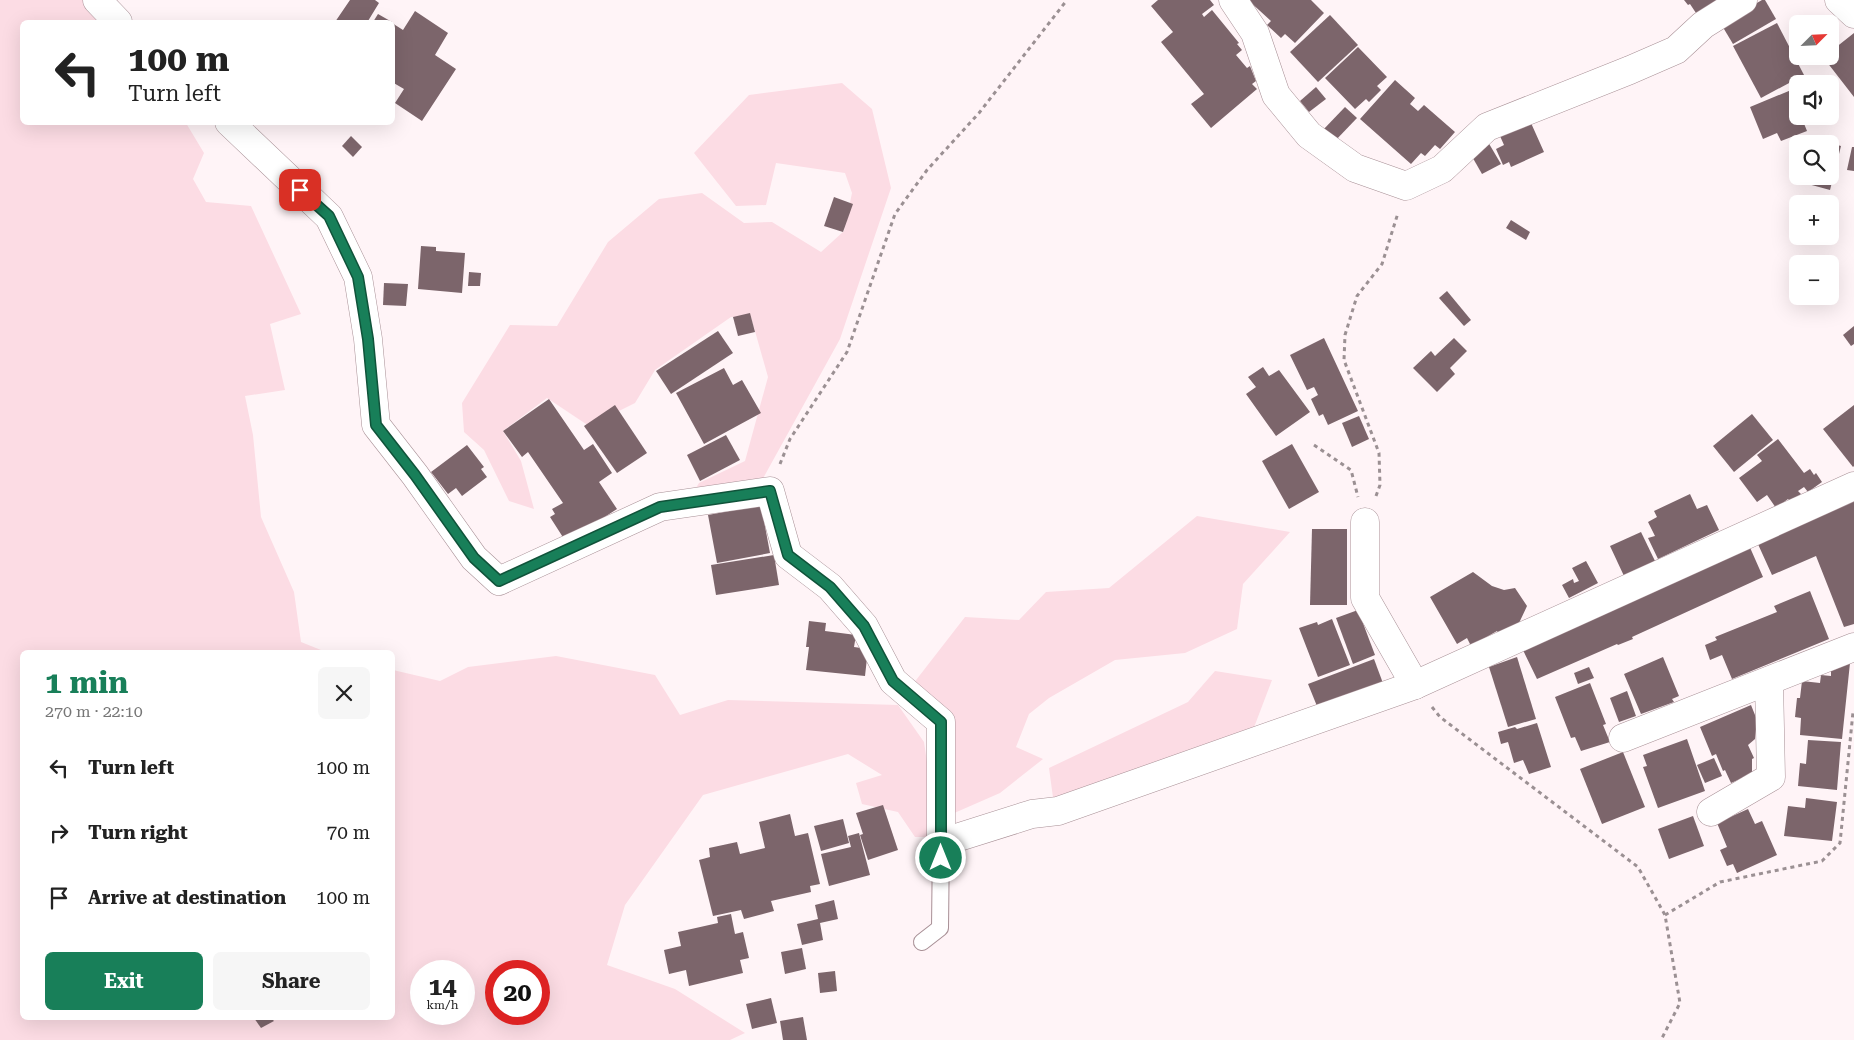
<!DOCTYPE html>
<meta charset="utf-8">
<style>
body{margin:0;font-family:"Roboto Serif",serif;background:#f6f6f6;color:#222;height:100vh;display:flex;flex-direction:column;font-size:19px;white-space:nowrap}
*{box-sizing:border-box;margin:0}
p{font-size:16px;color:#767676}
.icon{flex:none;width:28px;height:28px;fill:none;stroke:currentColor;stroke-width:2;stroke-linecap:round;stroke-linejoin:round}
.map{position:relative;flex:1;overflow:hidden}
.panel{position:absolute;left:20px;top:650px;width:375px;height:370px;display:flex;flex-direction:column;background:#fff;border-radius:8px;box-shadow:0 5px 20px #0002}
.panel>*{flex:none}
.top-card{position:absolute;left:20px;top:20px;width:375px;height:105px;border-radius:8px;box-shadow:0 5px 20px #0002;background:#fff;color:#222;overflow:hidden}
.needle{width:32px;rotate:66deg}
.buttons{position:absolute;left:1789px;top:15px;display:grid;gap:10px}
.buttons a{display:grid;place-items:center;width:50px;height:50px;border-radius:8px;background:#fff;box-shadow:0 5px 20px #0002;font-size:25px}
.speed{position:absolute;left:410px;top:960px;display:flex;gap:10px;font-size:25px;font-weight:700;text-align:center}
.speed>*{display:grid;place-content:center;width:65px;height:65px;border-radius:50%;background:#fff;box-shadow:0 5px 20px #0002;line-height:1}
.speed small{font-size:12px;font-weight:400}
.speed .limit{border:8px solid #d22;background:#fff;color:#111}
.pin{position:absolute;display:grid;place-items:center;width:42px;height:42px;color:#fff;margin:-21px;border-radius:10px;box-shadow:0 2px 8px #0006}
.me{position:absolute;width:55px;margin:-28px;rotate:0deg;stroke-linejoin:round;filter:drop-shadow(0 0 4px #0008)}
.turn{display:flex;align-items:center;gap:18px;height:105px;padding:0 25px;font-size:22px}
.turn .icon{width:65px;height:65px;stroke-width:2.5}
.turn b{display:block;font-size:35px;line-height:42px}
.round{display:grid;place-items:center;flex:none;width:52px;height:52px;border-radius:8px;background:#f6f6f6}
.headline{display:flex;align-items:center;justify-content:space-between;height:85px;padding:0 25px}
h1{font-size:30px;font-weight:700;line-height:38px;color:#187f59}
.action{display:flex;gap:10px;margin-top:auto;padding:10px 25px}
.action a{flex:1;height:58px;border-radius:8px;background:#187f59;color:#fff;font-size:20px;font-weight:700;line-height:58px;text-align:center}
.action a+a{background:#f6f6f6;color:#222}
ul{padding:0;list-style:none}
li{display:flex;align-items:center;gap:15px;height:65px;padding:0 25px}
li div{flex:1}
li b{display:block;font-size:19px}
li em{font-style:normal}
.map>svg:first-child{display:block}
.green{fill:#fcdce4;fill-rule:evenodd}
.building{fill:#7c656b}
.lines{fill:none;stroke-linecap:round;stroke-linejoin:round}
.service-casing{stroke:#a89096;stroke-width:18}
.minor-casing{stroke:#a89096;stroke-width:29}
.path{stroke:#9b9093;stroke-width:3;stroke-dasharray:4 4;stroke-linecap:butt}
.service{stroke:#fff;stroke-width:16}
.minor{stroke:#fff;stroke-width:28}
.route-casing{stroke:#10533a;stroke-width:12}
.route{stroke:#187f59;stroke-width:9}
</style>
<div class="map">
<svg width="1854" height="1040" viewBox="0 0 1854 1040">
<rect width="100%" height="100%" fill="#fff4f7"/>
<!-- green -->
<g class="green">
<path d="M0 0H87L107 22H22V122L186 123 204 153 193 179 206 202 251 206 301 314 270 324 285 390 245 396 253 435 261 517 294 592 301 642 326 652H22V1018H392L393 670 440 681 468 667 556 656 655 675 680 715 728 700 898 705 924 742 931 789 928 837H915L898 812 862 804 856 783 882 775 848 754 703 795 625 905 607 965 675 989 745 1033 730 1040H0ZM421 971H464V1014H421ZM496 971H539V1014H496Z"/>
<polygon points="842,83 872,109 891,188 840,339 761,482 694,491 699,483 745,461 768,377 751,317 731,317 655,370 635,403 589,426 547,398 503,431 521,461 534,509 509,501 484,450 464,432 462,403 510,325 557,326 608,242 659,199 702,193 744,223 772,222 821,252 844,231 852,193 845,173 776,163 766,205 736,206 694,153 749,95"/>
<polygon points="1197,516 1290,532 1243,584 1237,629 1185,653 1115,660 1049,698 1029,714 1016,747 1043,759 1000,793 952,814 954,725 913,684 965,617 1019,620 1046,592 1109,588"/>
<polygon points="1215,671 1272,680 1253,730 1054,805 1049,768 1188,702"/>
</g>
<!-- building -->
<g class="building">
<polygon points="350,0 375,0 379,3 368,21 370,22 335,22"/>
<polygon points="1158,0 1210,0 1214,5 1202,14 1204,17 1212,10 1239,43 1237,44 1242,50 1236,55 1247,68 1250,66 1256,81 1252,84 1257,89 1211,128 1191,104 1204,94 1161,42 1173,32 1151,6"/>
<polygon points="1248,0 1311,0 1324,13 1295,43 1285,34 1281,38 1267,25 1271,21"/>
<polygon points="1684,0 1720,0 1698,16 1690,4 1688,5"/>
<polygon points="1762,0 1765,0 1776,19 1733,44 1721,24"/>
<polygon points="415,11 448,33 435,55 456,69 422,121 395,103 404,89 392,82 392,23 403,30"/>
<polygon points="378,14 392,22 373,22"/>
<polygon points="1330,15 1358,45 1318,82 1290,52"/>
<polygon points="1777,23 1804,75 1761,98 1733,46"/>
<polygon points="1854,33 1854,97 1823,57 1830,56 1830,52"/>
<polygon points="1358,47 1387,77 1377,86 1381,90 1369,102 1366,99 1355,109 1325,78"/>
<polygon points="1395,80 1415,98 1410,104 1418,111 1424,105 1455,132 1440,149 1435,145 1425,156 1421,153 1411,164 1360,119"/>
<polygon points="1316,87 1326,99 1309,112 1300,101"/>
<polygon points="1796,88 1798,93 1798,116 1801,116 1807,131 1781,141 1777,133 1763,139 1750,107"/>
<polygon points="1345,107 1357,118 1334,142 1322,131"/>
<polygon points="1531,123 1544,152 1511,167 1509,162 1503,165 1496,149 1504,145 1500,136"/>
<polygon points="351,136 362,147 353,157 342,146"/>
<polygon points="1808,138 1829,143 1829,144 1807,144"/>
<polygon points="1488,142 1501,164 1482,174 1470,153"/>
<polygon points="1830,143 1841,146 1830,190 1797,181 1798,176 1830,176"/>
<polygon points="1852,147 1854,147 1854,171 1847,170"/>
<polygon points="834,197 853,204 843,232 824,226"/>
<polygon points="1511,220 1530,232 1526,240 1506,228"/>
<polygon points="421,246 436,247 436,251 465,253 462,293 418,289"/>
<polygon points="469,272 481,273 480,286 468,286"/>
<polygon points="384,283 408,284 406,306 383,305"/>
<polygon points="1447,291 1471,320 1464,326 1439,298"/>
<polygon points="750,313 755,332 738,336 733,317"/>
<polygon points="1854,326 1854,344 1851,346 1843,335"/>
<polygon points="718,331 733,353 671,394 656,371"/>
<polygon points="1324,338 1358,411 1328,425 1323,414 1319,416 1311,399 1318,395 1314,387 1307,390 1290,355"/>
<polygon points="1454,338 1467,351 1450,368 1455,374 1437,392 1413,368 1431,351 1435,356"/>
<polygon points="1263,367 1269,376 1279,370 1310,412 1276,436 1246,394 1256,387 1248,377"/>
<polygon points="724,368 733,385 742,380 761,413 704,444 676,393"/>
<polygon points="549,399 584,450 593,444 612,473 599,482 617,509 566,542 550,517 555,514 552,509 563,503 528,452 522,457 503,431"/>
<polygon points="615,405 647,453 617,473 584,426"/>
<polygon points="1854,405 1854,466 1853,467 1823,429"/>
<polygon points="1752,414 1773,440 1734,472 1713,446"/>
<polygon points="1359,416 1369,439 1352,447 1342,423"/>
<polygon points="726,435 740,460 700,481 687,455"/>
<polygon points="1778,439 1804,473 1810,469 1814,475 1816,473 1822,482 1808,492 1804,487 1798,491 1801,494 1791,502 1788,499 1776,508 1767,495 1757,502 1739,478 1762,461 1757,455"/>
<polygon points="1292,444 1319,492 1289,509 1262,461"/>
<polygon points="467,445 484,467 481,469 487,477 462,496 456,488 448,494 431,472"/>
<polygon points="1854,493 1854,624 1844,627 1816,556 1772,575 1757,542"/>
<polygon points="1690,494 1697,509 1707,505 1719,530 1658,559 1648,538 1655,536 1648,522 1657,517 1654,511"/>
<polygon points="761,505 770,553 717,563 708,515"/>
<polygon points="1312,529 1347,529 1347,605 1310,605"/>
<polygon points="1641,532 1655,561 1624,576 1610,546"/>
<polygon points="1748,543 1763,577 1632,637 1633,639 1618,645 1617,644 1537,679 1521,646"/>
<polygon points="774,555 779,585 716,595 711,565"/>
<polygon points="1586,561 1598,583 1569,598 1562,585 1573,579 1574,583 1579,581 1572,568"/>
<polygon points="1473,572 1492,586 1504,590 1515,588 1527,606 1519,623 1499,634 1497,631 1471,646 1467,638 1457,644 1430,597"/>
<polygon points="1810,591 1829,639 1732,679 1722,655 1710,660 1705,645 1717,640 1715,637 1777,612 1774,606"/>
<polygon points="1358,610 1375,655 1353,664 1336,618"/>
<polygon points="1332,619 1350,665 1318,677 1299,628 1317,622 1318,625"/>
<polygon points="809,621 826,623 825,631 856,635 854,647 868,649 865,676 806,670 809,647 806,647"/>
<polygon points="1517,657 1536,719 1508,727 1489,667"/>
<polygon points="1663,657 1679,696 1672,699 1674,702 1641,714 1624,674"/>
<polygon points="1374,659 1384,686 1319,711 1308,684"/>
<polygon points="1850,663 1842,739 1800,735 1801,718 1795,717 1797,698 1800,698 1802,681 1820,683 1821,675 1831,676 1831,671"/>
<polygon points="1589,667 1594,678 1578,684 1574,673"/>
<polygon points="1590,683 1606,724 1603,725 1610,742 1581,751 1575,737 1571,738 1555,697"/>
<polygon points="1627,691 1636,716 1619,722 1610,698"/>
<polygon points="1751,705 1757,720 1755,739 1748,745 1754,758 1752,759 1752,774 1731,783 1725,770 1723,771 1716,754 1712,756 1700,727"/>
<polygon points="1537,723 1551,767 1529,774 1523,760 1514,763 1508,742 1501,744 1498,732 1515,727 1517,729"/>
<polygon points="1687,739 1705,791 1658,808 1643,767 1647,766 1643,755"/>
<polygon points="1808,740 1841,742 1837,790 1798,786 1800,763 1806,764"/>
<polygon points="1623,752 1645,807 1602,824 1580,769"/>
<polygon points="1714,758 1722,776 1705,783 1697,765"/>
<polygon points="1806,798 1837,802 1832,841 1784,836 1788,806 1805,808"/>
<polygon points="883,805 898,850 868,860 860,835 863,834 856,813"/>
<polygon points="1748,809 1755,824 1762,821 1777,855 1737,873 1733,864 1727,866 1720,850 1727,847 1717,823"/>
<polygon points="790,814 795,836 808,833 820,884 810,886 811,892 771,901 774,911 744,919 741,910 713,916 699,860 710,857 709,848 737,842 740,854 765,848 759,822"/>
<polygon points="1693,816 1704,846 1669,859 1658,829"/>
<polygon points="843,819 849,843 821,851 814,826"/>
<polygon points="859,833 870,875 829,886 821,854 851,847 848,836"/>
<polygon points="834,900 838,919 820,923 823,940 802,945 797,924 818,919 815,905"/>
<polygon points="731,914 735,934 743,932 749,958 740,960 743,973 689,986 686,970 669,974 664,950 681,946 678,932 718,923 717,917"/>
<polygon points="802,948 806,969 785,974 781,952"/>
<polygon points="835,971 837,991 820,993 818,973"/>
<polygon points="771,998 777,1023 752,1029 746,1004"/>
<polygon points="803,1017 807,1040 783,1040 780,1021"/>
<polygon points="254,1018 271,1018 274,1021 261,1028"/>
</g>
<g class="lines">
<!-- service casing -->
<g class="service-casing">
<polyline id="service" points="922,942 940,928 941,840"/>
</g>
<!-- minor casing -->
<g class="minor-casing">
<g id="minor">
<polyline points="97,0 118,22"/>
<polyline points="1233,0 1255,33 1276,95 1309,135 1355,168 1406,186 1442,169 1487,127 1630,70 1676,50 1703,25 1743,0"/>
<polyline points="1839,0 1854,14"/>
<polyline points="229,122 329,217 358,277 368,339 376,425 415,475 474,558 499,581 660,507 770,491 788,555 830,587 864,626 893,681 941,722 941,840 956,838 1032,814 1058,811 1415,685 1854,486"/>
<polyline points="1365,522 1365,598 1415,685"/>
<polyline points="1623,738 1854,647"/>
<polyline points="1711,812 1771,777 1769,681"/>
</g>
</g>
<!-- path -->
<g class="path">
<polyline points="1314,445 1351,470 1358,497"/>
<polyline points="780,464 790,439 847,352 895,214 927,170 979,113 1067,0"/>
<polyline points="1376,496 1380,485 1379,453 1344,360 1345,335 1357,296 1382,264 1398,213"/>
<polyline points="1432,707 1440,717 1638,867 1665,915 1680,1003 1661,1040"/>
<polyline points="1665,915 1720,882 1822,861 1840,843 1853,712 1854,712"/>
</g>
<!-- service -->
<use href="#service" class="service"/>
<!-- minor -->
<use href="#minor" class="minor"/>
</g>
<g class="lines">
<!-- route casing -->
<g class="route-casing">
<polyline id="route" points="300,190 329,216 358,277 368,339 376,425 415,475 474,558 499,581 660,507 770,491 788,555 830,587 864,626 893,681 941,722 941,858"/>
</g>
<!-- route -->
<use href="#route" class="route"/>
</g>
</svg>
<div class="buttons">
<a><svg class="needle" viewBox="-14 -14 28 28"><path d="M0-13l5 13h-10z" fill="#e53935"/><path d="M0 13l5-13h-10z" fill="#767676"/></svg></a>
<a><svg class="icon" aria-label="sound" viewBox="0 0 24 24"><path d="M4 9h4l5-4v14l-5-4H4zM17 9q2 3 0 6"/></svg></a>
<a><svg class="icon" aria-label="search" viewBox="0 0 24 24"><circle cx="10" cy="10" r="6"/><path d="M15 15l6 6"/></svg></a>
<a>+</a>
<a>−</a>
</div>
<div class="speed"><div>14<small>km/h</small></div><div class="limit">20</div></div>
<div class="pin" style="left:300px;top:190px;background:#d93025"><svg class="icon" aria-label="arrive" viewBox="0 0 24 24"><path d="M6 21V4h12l-3 4 3 4H6"/></svg></div>
<svg class="me" style="left:941px;top:858px" viewBox="-20 -20 40 40"><circle r="17" fill="#187f59" stroke="#fff" stroke-width="3"/><path d="M0-11L8 9 0 5-8 9z" fill="#fff"/></svg>
<div class="top-card">
<div class="turn"><svg class="icon" aria-label="left" viewBox="0 0 24 24"><path d="M17 20v-9H6M10 6l-5 5 5 5"/></svg><div><b>100 m</b>Turn left</div></div>
</div>
<section class="panel">
<div class="headline"><div><h1>1 min</h1><p>270 m · 22:10</p></div><a class="round"><svg class="icon" aria-label="close" viewBox="0 0 24 24"><path d="M6 6l12 12M18 6L6 18"/></svg></a></div>
<ul>
<li><svg class="icon" aria-label="left" viewBox="0 0 24 24"><path d="M17 20v-9H6M10 6l-5 5 5 5"/></svg><div><b>Turn left</b></div><em>100 m</em></li>
<li><svg class="icon" aria-label="right" viewBox="0 0 24 24"><path d="M7 20v-9h11M14 6l5 5-5 5"/></svg><div><b>Turn right</b></div><em>70 m</em></li>
<li><svg class="icon" aria-label="arrive" viewBox="0 0 24 24"><path d="M6 21V4h12l-3 4 3 4H6"/></svg><div><b>Arrive at destination</b></div><em>100 m</em></li>
</ul>
<div class="action"><a>Exit</a><a>Share</a></div>
</section>
</div>
